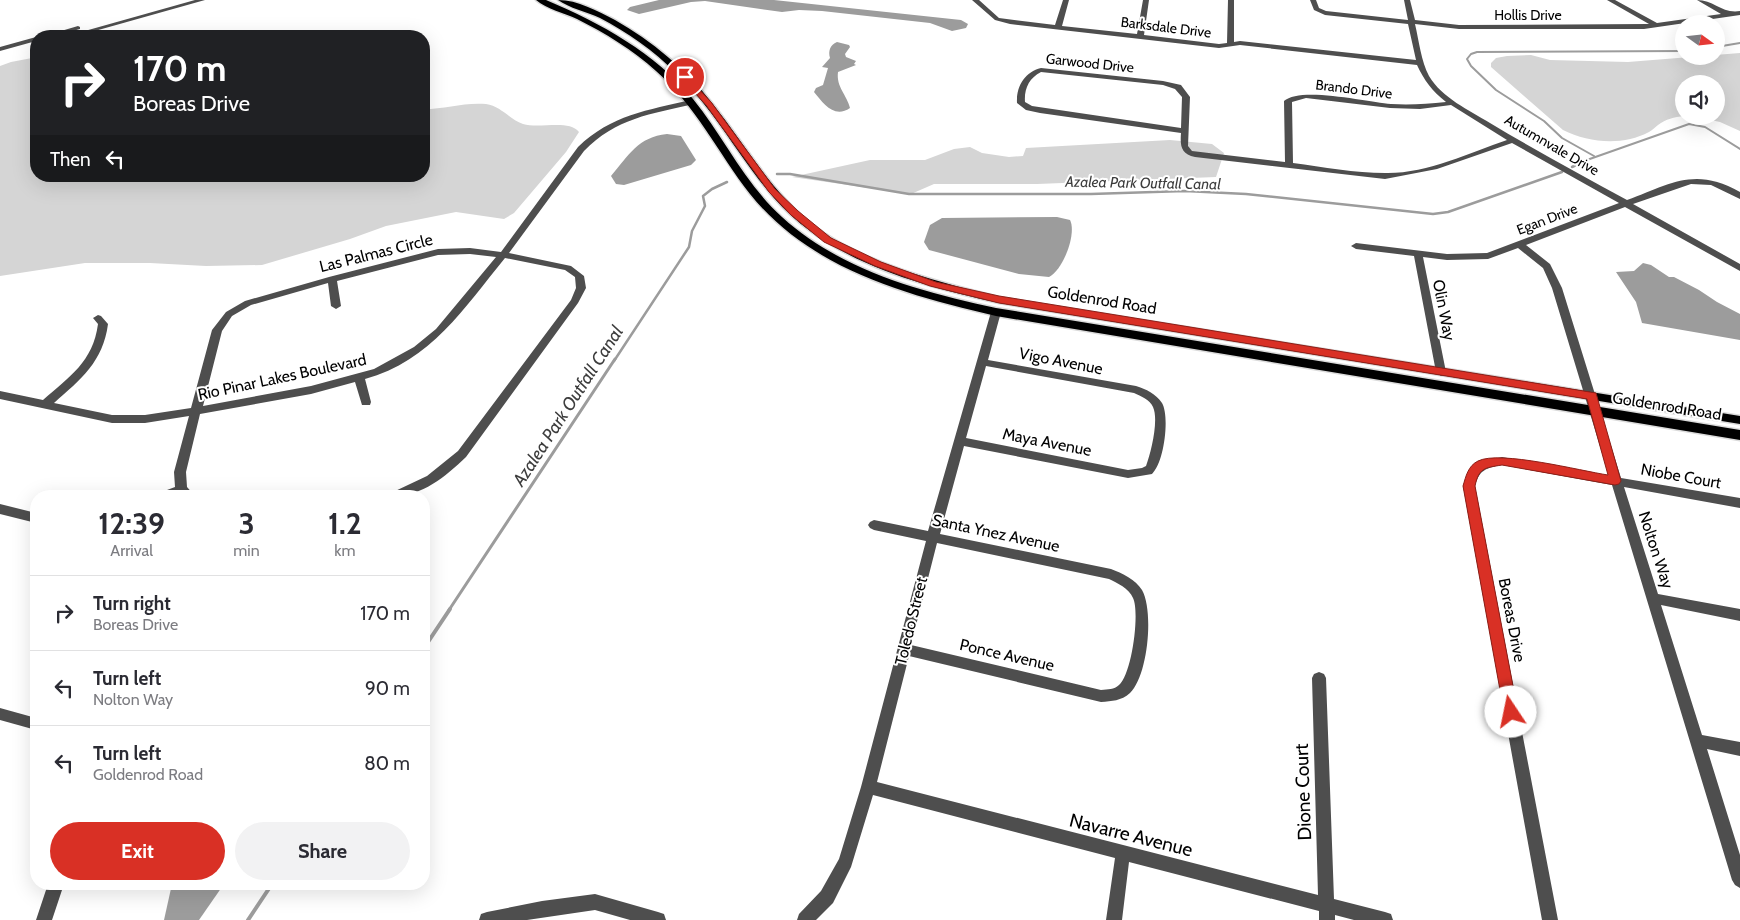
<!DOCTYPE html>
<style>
body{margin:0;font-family:Cabin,sans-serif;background:#f2f2f3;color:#2b2b33;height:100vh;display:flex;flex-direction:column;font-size:19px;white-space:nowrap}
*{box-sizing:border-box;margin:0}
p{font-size:16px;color:#7c7c81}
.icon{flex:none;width:28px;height:28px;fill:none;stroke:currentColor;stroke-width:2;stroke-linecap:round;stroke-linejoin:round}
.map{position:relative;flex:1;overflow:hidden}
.details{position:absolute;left:30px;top:490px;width:400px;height:400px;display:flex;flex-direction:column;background:#fff;border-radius:20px;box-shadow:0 5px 20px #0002}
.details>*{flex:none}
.hud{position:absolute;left:30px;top:30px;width:400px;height:152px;border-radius:20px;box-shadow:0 5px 20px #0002;background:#202124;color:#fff;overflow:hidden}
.needle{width:32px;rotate:105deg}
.fabs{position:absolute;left:1675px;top:15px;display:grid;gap:10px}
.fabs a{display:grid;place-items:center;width:50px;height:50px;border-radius:50%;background:#fff;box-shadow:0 5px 20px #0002;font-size:25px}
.pin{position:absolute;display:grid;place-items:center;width:42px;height:42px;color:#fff;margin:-21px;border:2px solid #fff;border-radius:50%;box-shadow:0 1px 5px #0007}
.me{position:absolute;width:55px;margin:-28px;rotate:349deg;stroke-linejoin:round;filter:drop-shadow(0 0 4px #0008)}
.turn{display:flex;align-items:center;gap:18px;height:105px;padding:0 20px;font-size:22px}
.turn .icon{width:65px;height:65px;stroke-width:2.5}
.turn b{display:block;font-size:35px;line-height:42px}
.then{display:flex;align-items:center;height:48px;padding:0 20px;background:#0003;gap:10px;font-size:19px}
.eta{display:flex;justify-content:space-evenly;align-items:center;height:85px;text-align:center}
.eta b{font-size:30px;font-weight:700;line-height:35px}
.action{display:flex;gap:10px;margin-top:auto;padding:10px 20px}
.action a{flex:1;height:58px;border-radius:30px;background:#d93025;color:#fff;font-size:20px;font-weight:700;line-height:58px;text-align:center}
.action a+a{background:#f2f2f3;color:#2b2b33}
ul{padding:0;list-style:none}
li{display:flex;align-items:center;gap:15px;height:75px;padding:0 20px;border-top:1px solid #e1e1e2}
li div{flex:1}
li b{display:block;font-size:19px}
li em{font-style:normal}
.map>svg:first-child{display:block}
.green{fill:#d5d5d5}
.water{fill:#9c9c9c}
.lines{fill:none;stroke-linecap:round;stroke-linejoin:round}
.stream-far3{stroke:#9c9c9c;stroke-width:2}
.stream-far2{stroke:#9c9c9c;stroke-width:2.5}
.stream-far1{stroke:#9c9c9c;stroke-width:3}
.stream{stroke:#9c9c9c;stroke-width:4}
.major-casing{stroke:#dbdbdb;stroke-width:3}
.minor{fill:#4e4e4e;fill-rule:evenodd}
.major{fill:#000;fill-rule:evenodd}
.route{fill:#d93025;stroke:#8d1f18}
.labels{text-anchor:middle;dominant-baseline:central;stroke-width:4;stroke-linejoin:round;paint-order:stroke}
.far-street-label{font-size:14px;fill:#000;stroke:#fff}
.far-water-label{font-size:15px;font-style:italic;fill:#3d3d3d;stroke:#fff}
.street-label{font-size:16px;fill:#000;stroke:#fff}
.water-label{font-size:18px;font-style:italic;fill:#3d3d3d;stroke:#fff}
.near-street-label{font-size:19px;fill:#000;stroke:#fff}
</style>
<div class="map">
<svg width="1740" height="920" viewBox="0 0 1740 920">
<rect width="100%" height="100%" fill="#fff"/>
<!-- green -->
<g class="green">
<path d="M1740 53V131L1720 122 1692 116H1716V84H1684V116C1674 117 1666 119 1658 125 1655 127 1653 130 1649 132 1623 146 1589 143 1563 130L1491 67V63L1496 58 1507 56 1531 55 1550 60 1628 62Z"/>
<path d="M32 58H36V176H424V109C445 109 465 102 486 104 501 106 509 119 523 124 540 129 569 119 579 132L566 152 514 213 504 219 456 212 386 226 350 239 262 265 206 266 150 263H85L0 276V66L11 62Z"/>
<polygon points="1170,140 1212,144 1224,153 1216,177 1037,184 934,184 911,194 792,177 870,160 925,160 954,149 970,147 982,153 1009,157 1023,156 1026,148"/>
</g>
<!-- water -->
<g class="water">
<polygon points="659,0 774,0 961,20 968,24 966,28 952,31 930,23 822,11 799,10 782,12 705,1 691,2 639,14 627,10 630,7"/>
<path d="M837 42 849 45 850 47 845 54 846 57 856 61 854 64 856 65 838 72C836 87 847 95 850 108 834 119 823 103 814 92L816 88 823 85 828 68 822 67 830 58C828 51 830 45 837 42Z"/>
<path d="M667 134 681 136 696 160 691 165 624 185 616 184 611 176C629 155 638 137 667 134Z"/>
<path d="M1057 217 1070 220C1077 234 1063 270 1049 277L1019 274 929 250 924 242 930 225 942 218Z"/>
<polygon points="1643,263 1651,265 1669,277 1674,277 1699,290 1717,302 1740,314 1740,340 1642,323 1636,302 1616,272 1634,271"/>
<polygon points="172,884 224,884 199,920 164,920"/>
</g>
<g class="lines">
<!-- stream-far3 -->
<g class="stream-far3">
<polyline points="1716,47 1740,43"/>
<polyline points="1594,156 1562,138 1544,121 1496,90 1471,66 1467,59 1471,54 1477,52 1684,51"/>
<polyline points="1584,161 1689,124 1705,127 1740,149"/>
</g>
<!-- stream-far2 -->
<g class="stream-far2">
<polyline points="1572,167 1587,160"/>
<polyline points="777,174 790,174 909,194 1091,194 1185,191 1246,194 1433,214 1448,212 1562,172"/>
<polyline points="614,361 689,247 692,231 705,206 703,196 712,189 727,182"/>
</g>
<!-- stream-far1 -->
<polyline class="stream-far1" points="449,610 615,359"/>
<!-- stream -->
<g class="stream">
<polyline points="424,648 450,609"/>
<polyline points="248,920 272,884"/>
</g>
<!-- major casing -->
<g class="major-casing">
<g id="major">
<path d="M536 0H546C601 23 655 53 693 99 724 137 745 184 782 217 840 270 921 292 996 308L1740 430V440L996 316C906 295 810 269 750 194 718 153 696 106 656 71 633 50 605 33 577 19 564 13 547 9 536 0Z"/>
<path d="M558 0C578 0 597 11 615 20 652 41 686 69 712 103 745 144 771 192 813 225 859 262 942 283 999 297L1740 416V424L999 303C919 285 830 262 774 198 739 158 715 110 676 73 654 51 627 32 600 18 587 12 569 8 558 0Z"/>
</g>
</g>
<!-- minor -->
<g class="minor">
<polygon points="195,0 205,0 77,36 67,36"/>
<path d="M972 0H979L999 18 1055 25 1063 0H1069L1062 26 1137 34 1143 0H1149L1144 35 1219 44 1227 43 1228 0H1234V42L1240 41 1416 60 1408 24 1325 15 1314 10 1310 0H1316L1319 8 1326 11 1408 20 1404 0H1410L1415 20 1459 25 1649 24 1607 0H1615L1657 23 1721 14 1697 0C1714 0 1722 14 1740 11V15L1644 29H1459L1415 24C1419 41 1421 61 1429 76 1442 98 1469 110 1490 123 1535 150 1581 175 1627 200 1670 184 1695 166 1740 192V199L1711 185 1691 184 1633 204 1740 264V271L1625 207 1526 245 1550 264 1562 288 1621 478 1740 498V508L1624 487 1658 594 1740 609V621L1661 605 1702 735 1740 742V756L1707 749 1740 855V888L1735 885 1732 880 1612 485 1502 465C1486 468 1479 470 1475 486L1558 920H1542L1463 486 1468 473 1475 463 1502 457 1609 476 1552 288 1543 268 1518 248 1488 259 1447 260 1423 257 1446 372 1441 376 1436 372 1414 256 1356 249 1351 246 1356 243 1447 254 1487 253 1619 203 1512 143 1437 169 1385 179 1195 157C1181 154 1180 146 1181 133L1040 113 1026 110 1017 103C1016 86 1025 72 1041 68L1163 81 1181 85 1190 97 1188 146 1192 151 1285 162 1284 101C1300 86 1368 102 1391 104 1410 105 1427 104 1446 102 1432 91 1424 80 1417 65L1240 45 1219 48 1010 24 995 20ZM1041 72 1163 85 1175 89 1182 97 1181 128 1032 106 1025 102C1024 89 1029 78 1041 72ZM1306 98 1390 108 1420 109 1451 105 1507 140C1469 153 1426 174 1385 173 1355 173 1323 167 1293 163L1292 102Z"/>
<polygon points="78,26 80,27 80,29 54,36 44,36"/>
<polygon points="36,37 36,41 0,51 0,47"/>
<path d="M691 100H694V104C651 114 616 118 584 151L509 253 571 266 584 276 586 288 578 303 466 457C444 478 420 498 389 496L391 493 427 476 458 451 571 300 576 288 575 277 565 270 505 258C464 308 431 361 365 379L371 402 370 405H362L355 382 311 394 200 414 186 472 187 487 195 496H182L179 494 175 496H157L159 493 175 487 174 472 189 416 145 423H112L0 399V391L43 400C69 377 93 362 98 324L93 318 98 315 101 316 108 324C103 362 81 379 54 403L112 415H145L191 408 212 330 226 312 245 301 329 277 438 249 470 248 501 252 578 147C611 115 648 110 691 100ZM470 254 496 257 436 329 414 347 374 369 311 386 203 406 222 331 232 316 251 305 328 283 331 306 336 309 341 306 337 281 438 255Z"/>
<path d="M996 309 1001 312 988 360 1136 386C1146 389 1156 394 1162 403 1170 417 1164 463 1152 474L1128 478 964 446 940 534 1111 569C1122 573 1136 580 1142 590 1154 611 1148 676 1130 693 1121 701 1112 701 1101 702L909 656 877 782 1318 895 1312 678 1314 674 1319 672 1324 674 1326 678 1334 899 1385 912 1391 914 1393 920H1354L1335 915V920H1319V911L1129 862 1122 920H1106L1115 858 873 795 851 867 833 903 816 920H797L799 914 821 891 839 859 861 787 926 541 874 530 870 528 868 525 870 522 874 520 928 531 991 312ZM986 366 1134 393C1141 396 1150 400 1153 407 1159 420 1151 453 1146 466L1142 468 1128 470 966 438ZM937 543 1109 579C1117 583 1129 588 1133 598 1140 612 1132 674 1119 685 1114 690 1108 689 1101 690L911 645Z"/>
<polygon points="0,504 36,513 36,523 0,514"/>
<polygon points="0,708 36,718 36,730 0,720"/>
<polygon points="48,884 64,884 52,920 36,920"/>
<polygon points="595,894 658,912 664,914 666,920 630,920 595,910 527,920 479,920 481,914 487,912 542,901"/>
</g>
<!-- major -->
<use href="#major" class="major"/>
</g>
<!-- route -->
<path class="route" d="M682 76H687L711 102 775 189 798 211 831 238 881 262 936 282 999 296 1596 393 1621 481 1619 484 1615 485 1502 465C1484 468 1479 468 1475 486L1518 712 1516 717 1511 719 1506 717 1504 712 1463 486C1466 476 1468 466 1478 461 1500 450 1581 471 1608 475L1587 399 999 303 930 286 875 266 824 242 791 215 769 192 706 105 682 79Z"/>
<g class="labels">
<!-- far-street labels -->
<g class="far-street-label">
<text x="1528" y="15">Hollis Drive</text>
<text transform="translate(1166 27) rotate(7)">Barksdale Drive</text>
<text transform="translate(1090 63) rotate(6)">Garwood Drive</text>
<text transform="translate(1354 89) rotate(7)">Brando Drive</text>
<text transform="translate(1552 145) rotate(30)">Autumnvale Drive</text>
<text transform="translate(1547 219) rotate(-21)">Egan Drive</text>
</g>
<!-- far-water labels -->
<g class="far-water-label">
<text transform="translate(1143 183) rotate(1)">Azalea Park Outfall Canal</text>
</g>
<!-- street labels -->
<g class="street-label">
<text transform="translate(376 253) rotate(-14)">Las Palmas Circle</text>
<text transform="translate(1102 300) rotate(9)">Goldenrod Road</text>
<text transform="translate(1444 310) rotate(79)">Olin Way</text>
<text transform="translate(1061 361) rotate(11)">Vigo Avenue</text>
<text transform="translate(282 377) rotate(-12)">Rio Pinar Lakes Boulevard</text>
<text transform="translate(1667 406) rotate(9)">Goldenrod Road</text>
<text transform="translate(1047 442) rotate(11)">Maya Avenue</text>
<text transform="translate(1681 476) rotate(10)">Niobe Court</text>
<text transform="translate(996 533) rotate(12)">Santa Ynez Avenue</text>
<text transform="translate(1656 550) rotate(72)">Nolton Way</text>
<text transform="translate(1512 620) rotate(79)">Boreas Drive</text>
<text transform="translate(911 621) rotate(-76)">Toledo Street</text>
<text transform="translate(1007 655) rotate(13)">Ponce Avenue</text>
</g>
<!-- water labels -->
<g class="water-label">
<text transform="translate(568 406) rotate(-57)">Azalea Park Outfall Canal</text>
</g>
<!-- near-street labels -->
<g class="near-street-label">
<text transform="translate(1303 792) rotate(-92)">Dione Court</text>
<text transform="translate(1131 835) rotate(14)">Navarre Avenue</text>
</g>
</g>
</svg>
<div class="fabs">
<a><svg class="needle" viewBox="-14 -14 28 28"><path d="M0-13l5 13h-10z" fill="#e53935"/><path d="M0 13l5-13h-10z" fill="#7c7c81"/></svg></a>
<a><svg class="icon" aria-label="sound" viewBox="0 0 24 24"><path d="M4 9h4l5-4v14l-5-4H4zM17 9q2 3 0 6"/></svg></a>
</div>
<div class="pin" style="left:685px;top:77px;background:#d93025"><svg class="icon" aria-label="arrive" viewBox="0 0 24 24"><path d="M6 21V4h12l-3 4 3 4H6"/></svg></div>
<svg class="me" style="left:1511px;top:712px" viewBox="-20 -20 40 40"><circle r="19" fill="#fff"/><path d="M0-13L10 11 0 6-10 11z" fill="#d93025"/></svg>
<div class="hud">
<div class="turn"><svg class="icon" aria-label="right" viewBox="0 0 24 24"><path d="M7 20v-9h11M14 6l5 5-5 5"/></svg><div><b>170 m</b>Boreas Drive</div></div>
<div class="then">Then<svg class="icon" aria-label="left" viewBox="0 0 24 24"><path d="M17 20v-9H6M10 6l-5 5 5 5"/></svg></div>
</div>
<section class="details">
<div class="eta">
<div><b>12:39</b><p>Arrival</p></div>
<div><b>3</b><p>min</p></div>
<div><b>1.2</b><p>km</p></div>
</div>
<ul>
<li><svg class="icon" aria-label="right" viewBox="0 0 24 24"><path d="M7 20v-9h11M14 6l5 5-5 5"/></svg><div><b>Turn right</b><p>Boreas Drive</p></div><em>170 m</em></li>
<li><svg class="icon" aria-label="left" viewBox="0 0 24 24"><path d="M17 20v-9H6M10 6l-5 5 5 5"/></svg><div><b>Turn left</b><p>Nolton Way</p></div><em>90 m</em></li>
<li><svg class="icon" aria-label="left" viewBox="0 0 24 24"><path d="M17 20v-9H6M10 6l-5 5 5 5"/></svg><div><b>Turn left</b><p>Goldenrod Road</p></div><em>80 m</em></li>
</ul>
<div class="action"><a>Exit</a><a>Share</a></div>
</section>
</div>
